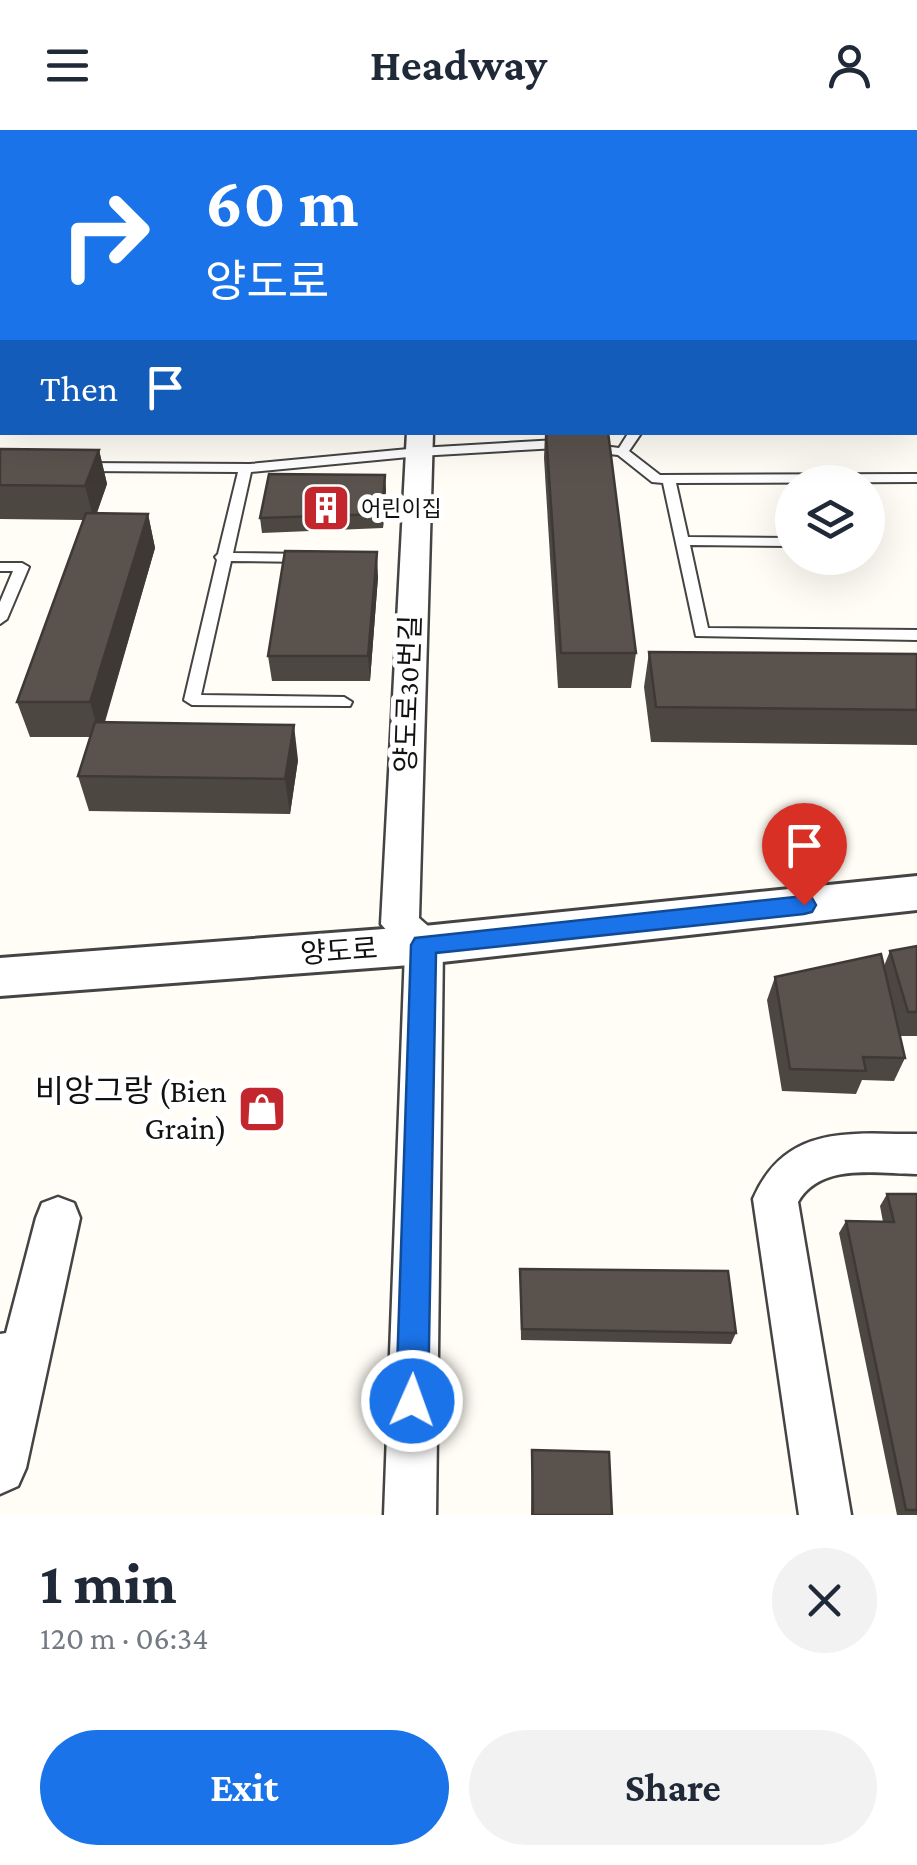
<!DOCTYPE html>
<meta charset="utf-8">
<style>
body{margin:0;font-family:"Crimson Pro","Noto Sans KR",serif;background:#f2f2f3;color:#1f2937;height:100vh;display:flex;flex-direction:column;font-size:38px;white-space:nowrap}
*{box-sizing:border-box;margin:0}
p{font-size:32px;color:#747a83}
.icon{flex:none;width:55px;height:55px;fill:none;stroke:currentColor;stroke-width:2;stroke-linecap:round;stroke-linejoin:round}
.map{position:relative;height:1385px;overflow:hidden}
.drawer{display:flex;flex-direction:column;background:#fff;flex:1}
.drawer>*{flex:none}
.guide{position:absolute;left:0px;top:0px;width:918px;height:305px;box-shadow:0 10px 40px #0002;background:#1a73e8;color:#fff;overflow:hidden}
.tools{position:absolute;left:775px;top:335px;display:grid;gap:20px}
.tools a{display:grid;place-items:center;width:110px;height:110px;border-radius:50%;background:#fff;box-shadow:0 10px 40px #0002;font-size:50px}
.pin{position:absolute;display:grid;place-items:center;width:85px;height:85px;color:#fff;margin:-102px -42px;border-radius:50% 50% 50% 0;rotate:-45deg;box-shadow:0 0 10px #0007}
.pin .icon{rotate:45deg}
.me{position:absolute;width:110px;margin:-55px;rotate:2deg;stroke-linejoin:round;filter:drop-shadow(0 0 8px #0008)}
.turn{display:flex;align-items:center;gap:35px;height:210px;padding:0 40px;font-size:45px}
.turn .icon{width:130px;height:130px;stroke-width:2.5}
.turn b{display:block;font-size:70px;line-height:85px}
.then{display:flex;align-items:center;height:95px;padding:0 40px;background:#0003;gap:20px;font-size:38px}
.round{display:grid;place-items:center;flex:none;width:105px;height:105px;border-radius:52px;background:#f2f2f3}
.overview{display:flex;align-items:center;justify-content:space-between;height:170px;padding:0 40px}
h1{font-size:60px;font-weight:700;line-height:75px}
.button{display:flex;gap:20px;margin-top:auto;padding:20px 40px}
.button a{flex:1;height:115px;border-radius:60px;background:#1a73e8;color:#fff;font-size:40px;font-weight:700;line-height:115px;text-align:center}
.button a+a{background:#f2f2f3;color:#1f2937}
header{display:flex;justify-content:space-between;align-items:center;height:130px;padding:0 40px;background:#fff;font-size:45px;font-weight:700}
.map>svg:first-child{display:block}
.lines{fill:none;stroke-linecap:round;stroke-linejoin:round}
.service-casing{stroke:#444;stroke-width:4}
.minor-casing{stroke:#444;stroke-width:5}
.tertiary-casing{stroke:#444;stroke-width:6}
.service{fill:#fff;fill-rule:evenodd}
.minor{fill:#fff;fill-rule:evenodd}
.tertiary{fill:#fff;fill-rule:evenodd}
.wall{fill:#4d4742}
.shaded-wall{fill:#3f3936}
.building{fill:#5a524d;stroke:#3f3936;stroke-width:2.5}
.route{fill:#1a73e8;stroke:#114b97;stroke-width:2.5}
.labels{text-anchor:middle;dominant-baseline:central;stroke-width:10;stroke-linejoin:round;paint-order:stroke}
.far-poi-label{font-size:22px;fill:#111;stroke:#fff;text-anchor:start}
.street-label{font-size:28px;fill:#111;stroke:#fff}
.near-poi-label{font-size:32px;fill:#111;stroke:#fff;text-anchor:end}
</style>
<header><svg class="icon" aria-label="menu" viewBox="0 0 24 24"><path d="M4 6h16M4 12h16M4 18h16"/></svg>Headway<svg class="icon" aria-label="person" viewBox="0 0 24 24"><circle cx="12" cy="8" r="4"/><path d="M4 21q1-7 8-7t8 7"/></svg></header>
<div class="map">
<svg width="917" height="1385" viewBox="0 0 917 1385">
<rect width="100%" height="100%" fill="#fffdf5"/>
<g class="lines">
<!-- service casing -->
<g class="service-casing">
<g id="service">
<rect x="915" y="97" width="2" height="10"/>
<polygon points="629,302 642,302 629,321 660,345 917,344 917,352 676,353 688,407 792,408 792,416 690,415 708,498 917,500 917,510 696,506 663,353 652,352 618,325 557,318 419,326 251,342 233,423 307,424 314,428 307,432 231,431 201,565 344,567 352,572 350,576 192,575 184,570 217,430 215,427 218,424 238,342 83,341 76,337 83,333 250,334 419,318 557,310 619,318"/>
<polygon points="0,433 22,433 29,437 7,489 0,494 0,472 13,441 0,441"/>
</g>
</g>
<!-- minor casing -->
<g class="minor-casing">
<g id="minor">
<polygon points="0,35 2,36 2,47 0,47"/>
<rect x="915" y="111" width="2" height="12"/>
<polygon points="407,302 433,302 419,788 437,804 443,815 436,1385 384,1385 405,821 381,794"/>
<path d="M896 1004H917V1044C878 1044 821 1032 798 1072L851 1385H799L753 1069C781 1004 833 1002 896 1004Z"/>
<polygon points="58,1067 74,1073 80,1088 26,1338 18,1356 0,1364 0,1204 6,1203 36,1088 42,1073"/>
</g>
</g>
<!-- tertiary casing -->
<g class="tertiary-casing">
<polygon id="tertiary" points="917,746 917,780 424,834 0,866 0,828 424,796"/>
</g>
<!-- service -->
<use href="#service" class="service"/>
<!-- minor -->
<use href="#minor" class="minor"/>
<!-- tertiary -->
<use href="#tertiary" class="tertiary"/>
</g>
<!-- wall -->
<g class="wall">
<polygon points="2,0 67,0 65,2 14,2"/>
<polygon points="77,0 250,0 249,2 78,2"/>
<rect x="0" y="212" width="2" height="42"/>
<polygon points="545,302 608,302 636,523 631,558 558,558 544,328"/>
<polygon points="0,319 99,320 107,354 97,383 148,384 155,418 105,592 298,630 290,684 89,681 78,646 90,607 30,607 17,572 83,390 0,389"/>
<polygon points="386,359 383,398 262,403 260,388"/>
<polygon points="378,447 370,551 272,551 268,526"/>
<polygon points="649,522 917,524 917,615 651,612 644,557"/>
<polygon points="917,816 917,906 900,906 905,928 894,951 862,950 856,964 782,961 767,870 775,847 884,836 890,821"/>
<polygon points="887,1064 917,1064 917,1385 897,1385 839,1103 846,1091 883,1092 880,1076"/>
<polygon points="520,1139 736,1203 731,1214 521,1210"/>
<polygon points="532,1320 612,1385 531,1385"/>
</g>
<!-- shaded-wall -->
<g class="shaded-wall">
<polygon points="99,320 107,354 94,390 85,356"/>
<polygon points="385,345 386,359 383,398 382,384"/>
<polygon points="148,384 155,418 100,607 90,572"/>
<polygon points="377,422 378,447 370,551 368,526"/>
<polygon points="294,595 298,630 290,684 285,649"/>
</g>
<!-- building -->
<g class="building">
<polygon points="511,0 595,0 599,2 516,2"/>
<rect x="0" y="212" width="2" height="23"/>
<polygon points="546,302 608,302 636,523 561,523"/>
<polygon points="0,319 99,320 85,356 0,355"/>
<polygon points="269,344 385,345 382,384 260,388"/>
<polygon points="86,383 148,384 90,572 17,572"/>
<polygon points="285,421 377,422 368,526 268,526"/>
<polygon points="649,522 917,524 917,580 656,577"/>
<polygon points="95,592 294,595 285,649 78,646"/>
<polygon points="917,816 917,882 908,882 890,821"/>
<polygon points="881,824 905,928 863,927 866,941 790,939 775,847"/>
<polygon points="887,1064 917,1064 917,1380 906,1380 846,1091 894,1092"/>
<polygon points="520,1139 728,1141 736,1203 522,1199"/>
<polygon points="532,1320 609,1322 612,1385 533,1385"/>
</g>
<!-- route -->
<polygon class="route" points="804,766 812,768 816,775 812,782 804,784 436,823 428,1271 424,1282 412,1287 401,1282 396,1271 411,815 415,808"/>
<!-- icons -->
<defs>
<g id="building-square" transform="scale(2.5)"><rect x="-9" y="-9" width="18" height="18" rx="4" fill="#c4262e" stroke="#fff"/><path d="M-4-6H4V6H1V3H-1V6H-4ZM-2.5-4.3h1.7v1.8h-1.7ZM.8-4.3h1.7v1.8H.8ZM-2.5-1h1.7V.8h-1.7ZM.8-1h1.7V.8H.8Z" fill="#fff"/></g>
<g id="shop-square" transform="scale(2.5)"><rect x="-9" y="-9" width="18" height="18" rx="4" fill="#c4262e" stroke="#fff"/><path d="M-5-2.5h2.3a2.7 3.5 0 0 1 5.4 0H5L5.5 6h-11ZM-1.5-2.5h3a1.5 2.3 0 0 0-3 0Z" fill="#fff"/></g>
</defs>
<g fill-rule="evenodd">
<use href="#building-square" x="326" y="378"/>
<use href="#shop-square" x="262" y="979"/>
</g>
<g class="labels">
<!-- far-poi labels -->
<g class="far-poi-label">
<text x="361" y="378">어린이집</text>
</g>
<!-- street labels -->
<g class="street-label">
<text transform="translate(408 564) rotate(-88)">양도로30번길</text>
<text transform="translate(339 821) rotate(-4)">양도로</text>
</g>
<!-- near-poi labels -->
<g class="near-poi-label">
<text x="227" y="961">비앙그랑 (Bien<tspan x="227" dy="37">Grain)</tspan></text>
</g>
</g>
</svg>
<div class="tools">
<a><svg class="icon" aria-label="layers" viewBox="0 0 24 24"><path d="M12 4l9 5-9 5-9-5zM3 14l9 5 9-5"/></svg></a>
</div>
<div class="pin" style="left:804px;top:775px;background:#d93025"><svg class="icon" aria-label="arrive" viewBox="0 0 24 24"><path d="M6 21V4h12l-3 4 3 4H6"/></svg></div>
<svg class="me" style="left:412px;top:1271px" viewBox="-20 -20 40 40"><circle r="17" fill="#1a73e8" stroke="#fff" stroke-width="3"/><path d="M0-11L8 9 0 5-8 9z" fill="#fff"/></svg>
<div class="guide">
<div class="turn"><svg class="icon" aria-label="right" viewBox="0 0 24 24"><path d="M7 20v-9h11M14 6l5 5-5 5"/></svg><div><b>60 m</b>양도로</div></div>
<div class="then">Then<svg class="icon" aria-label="arrive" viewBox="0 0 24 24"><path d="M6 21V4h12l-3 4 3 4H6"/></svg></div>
</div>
</div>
<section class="drawer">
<div class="overview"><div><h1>1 min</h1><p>120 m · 06:34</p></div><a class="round"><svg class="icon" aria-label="close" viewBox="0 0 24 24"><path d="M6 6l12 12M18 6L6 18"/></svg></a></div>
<div class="button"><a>Exit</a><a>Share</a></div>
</section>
